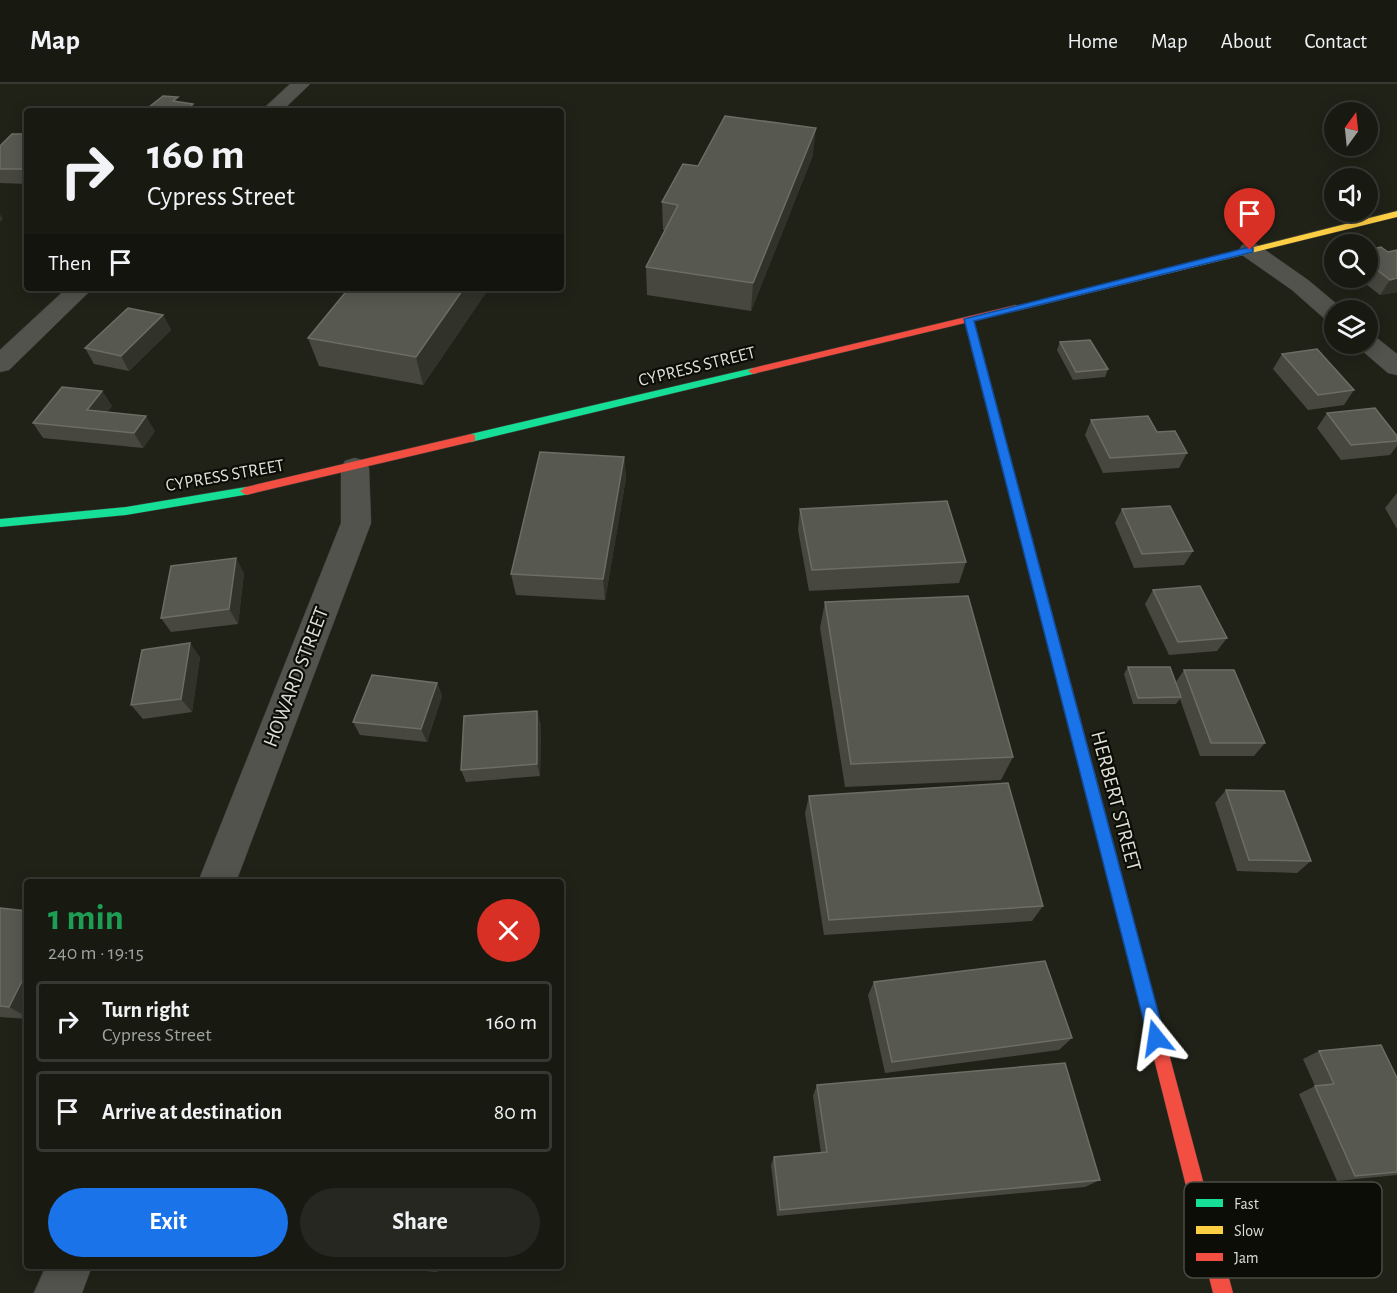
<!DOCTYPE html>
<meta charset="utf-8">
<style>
body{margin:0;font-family:"Alegreya Sans",sans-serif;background:#252720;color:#f1f3f6;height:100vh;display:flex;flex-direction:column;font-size:22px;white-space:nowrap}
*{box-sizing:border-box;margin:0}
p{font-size:20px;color:#9fa19f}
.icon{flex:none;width:33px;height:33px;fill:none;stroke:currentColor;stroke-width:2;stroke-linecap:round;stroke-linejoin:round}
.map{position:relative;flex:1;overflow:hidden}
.drawer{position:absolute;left:24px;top:795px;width:540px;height:390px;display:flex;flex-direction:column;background:#181a12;border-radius:6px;box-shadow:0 3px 15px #0003,0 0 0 2px #363832}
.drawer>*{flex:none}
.top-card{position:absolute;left:24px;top:24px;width:540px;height:183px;border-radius:6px;box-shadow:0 3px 15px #0003,0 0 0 2px #363832;background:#181a12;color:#f1f3f6;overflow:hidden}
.needle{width:39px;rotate:15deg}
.tools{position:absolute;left:1324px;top:18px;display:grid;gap:12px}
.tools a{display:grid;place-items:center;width:54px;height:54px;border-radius:50%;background:#181a12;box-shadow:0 3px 15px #0003,0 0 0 2px #363832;font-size:30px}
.pin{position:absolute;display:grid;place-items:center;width:51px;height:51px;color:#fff;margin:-62px -26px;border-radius:50% 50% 50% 0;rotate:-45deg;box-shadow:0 0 6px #0007}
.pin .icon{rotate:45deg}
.me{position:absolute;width:66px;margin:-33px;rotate:345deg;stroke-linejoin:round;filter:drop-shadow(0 0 4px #0008)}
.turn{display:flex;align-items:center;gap:21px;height:126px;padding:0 24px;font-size:27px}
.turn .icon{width:78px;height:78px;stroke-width:2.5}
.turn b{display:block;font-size:42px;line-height:51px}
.then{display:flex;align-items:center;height:57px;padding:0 24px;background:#0003;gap:12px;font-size:22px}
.round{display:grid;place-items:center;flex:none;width:63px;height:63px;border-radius:32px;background:#252720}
.headline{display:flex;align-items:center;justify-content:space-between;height:102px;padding:0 24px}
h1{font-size:36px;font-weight:700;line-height:45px;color:#1e9e55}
.button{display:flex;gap:12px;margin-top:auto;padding:12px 24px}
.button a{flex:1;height:69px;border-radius:36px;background:#1a73e8;color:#fff;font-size:24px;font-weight:700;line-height:69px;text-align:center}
.button a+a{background:#252720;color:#f1f3f6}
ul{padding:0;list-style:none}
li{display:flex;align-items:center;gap:18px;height:81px;margin:0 12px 9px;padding:0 12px;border:3px solid #363832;border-radius:6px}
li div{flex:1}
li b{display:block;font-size:22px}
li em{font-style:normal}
header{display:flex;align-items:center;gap:36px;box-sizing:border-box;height:84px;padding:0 30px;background:#181a12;border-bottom:2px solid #363832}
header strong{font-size:28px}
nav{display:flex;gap:33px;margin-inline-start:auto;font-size:21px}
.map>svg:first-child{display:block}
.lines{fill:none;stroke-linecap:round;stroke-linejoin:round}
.street-casing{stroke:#3b3d36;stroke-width:1}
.fast-casing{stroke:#3b3d36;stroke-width:1}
.slow-casing{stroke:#3b3d36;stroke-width:1}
.jam-casing{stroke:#3b3d36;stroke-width:1}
.street{fill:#52534d;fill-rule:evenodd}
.fast{fill:#16e098;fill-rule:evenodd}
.slow{fill:#ffcf43;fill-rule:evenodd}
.jam{fill:#f24e42;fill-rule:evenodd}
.wall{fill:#47473f}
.shaded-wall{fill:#313229}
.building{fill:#57584f;stroke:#6c6d64;stroke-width:1.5}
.route{fill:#1a73e8;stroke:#114b97;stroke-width:1.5}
.labels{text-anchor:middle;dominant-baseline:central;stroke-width:4.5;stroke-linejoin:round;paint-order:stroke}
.far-street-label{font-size:18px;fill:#dddfd5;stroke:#0c0d06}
.street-label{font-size:21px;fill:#dddfd5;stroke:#0c0d06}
.key{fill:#0c0d06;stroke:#4b4c44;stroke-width:1.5}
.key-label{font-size:16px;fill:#dddfd5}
</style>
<header>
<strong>Map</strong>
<nav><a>Home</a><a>Map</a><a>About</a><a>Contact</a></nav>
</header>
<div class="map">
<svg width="1397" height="1209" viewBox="0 0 1397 1209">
<rect width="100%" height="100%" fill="#202218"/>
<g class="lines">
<!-- street casing -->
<g class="street-casing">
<g id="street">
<polygon points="290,0 310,0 282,27 261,27"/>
<polygon points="1250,159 1258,161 1308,196 1344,226 1335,226 1335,238 1326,236 1292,206 1242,171 1239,166 1242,161"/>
<polygon points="67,204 93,204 9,286 0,288 0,266"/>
<polygon points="1368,251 1377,254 1397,270 1397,291 1388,289 1359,264 1356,260 1368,260"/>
<polygon points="355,374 365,377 369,384 371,439 236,798 198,798 341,439 341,384 345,377"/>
<polygon points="46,1182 92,1182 82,1209 34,1209"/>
</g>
</g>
<!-- fast casing -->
<g class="fast-casing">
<g id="fast">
<polygon points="753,284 757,285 757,289 471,358 465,354 471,350"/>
<polygon points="246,403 252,407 250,410 126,431 0,443 0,435 126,423"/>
</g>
</g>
<!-- slow casing -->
<g class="slow-casing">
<g id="slow">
<polygon points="1397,127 1397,133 1016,227 1011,224"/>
<polygon points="1088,684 1093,686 1095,690 1165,955 1163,961 1157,963 1151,961 1149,955 1081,690 1083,686"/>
</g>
</g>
<!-- jam casing -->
<g class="jam-casing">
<g id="jam">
<polygon points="1016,221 1019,222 1019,226 974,237 1095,690 1093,694 1088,696 1083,694 1081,690 965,239 753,290 748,287 753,284"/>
<polygon points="471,350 475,351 475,357 246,411 240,407 246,403"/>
<polygon points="1157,947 1163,949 1165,955 1233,1209 1213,1209 1149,955 1151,949"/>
</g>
</g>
<!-- street -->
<use href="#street" class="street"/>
<!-- fast -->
<use href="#fast" class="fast"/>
<!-- slow -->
<use href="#slow" class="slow"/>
<!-- jam -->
<use href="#jam" class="jam"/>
</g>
<!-- wall -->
<g class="wall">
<polygon points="27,50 27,100 0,99 0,62"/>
<polygon points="813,71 751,227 647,211 646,183 665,146 663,146 662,118 698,82"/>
<polygon points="1381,163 1397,208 1380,211 1358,194 1368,194 1368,166"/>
<polygon points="489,204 423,301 319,282 308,254"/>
<polygon points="163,231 171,246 129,287 94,280 85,264"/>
<polygon points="1060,258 1108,285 1105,293 1073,296 1057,266"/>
<polygon points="1282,270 1354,306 1344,321 1308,326 1273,285"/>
<polygon points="102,307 112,322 107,328 155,347 143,364 43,354 33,339"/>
<polygon points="1327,329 1397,352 1397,362 1390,371 1341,376 1317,344"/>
<polygon points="1091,336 1157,348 1187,369 1179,384 1103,389 1085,351"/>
<polygon points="624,373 626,394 605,516 516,511 511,490"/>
<polygon points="1397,409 1397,445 1385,424"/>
<polygon points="800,425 966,478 959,499 809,507 798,446"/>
<polygon points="1122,425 1193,467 1184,481 1134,484 1115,439"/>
<polygon points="244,489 238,540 171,548 161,534"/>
<polygon points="1153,506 1227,554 1217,567 1169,571 1145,520"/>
<polygon points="825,518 1013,673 1001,696 845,703 820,544"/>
<polygon points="200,573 192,628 143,635 131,621"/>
<polygon points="1128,583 1176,598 1184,586 1265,659 1254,672 1200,672 1180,615 1176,620 1133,620 1124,590"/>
<polygon points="437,599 442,612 427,658 360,651 353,638"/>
<polygon points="541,640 540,692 466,698 461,686"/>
<polygon points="1226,706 1311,777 1297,789 1237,787 1215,719"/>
<polygon points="809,712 1043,822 1032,837 824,851 805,729"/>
<polygon points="0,824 27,827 27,935 0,933"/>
<polygon points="874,898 1072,954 1059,966 885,989 868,911"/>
<polygon points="1319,967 1397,994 1397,1091 1337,1097 1299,1010 1315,1002 1303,975"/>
<polygon points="817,1001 1100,1096 1085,1103 777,1132 771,1081 774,1073 821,1069 813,1012"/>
<polygon points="362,1182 439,1182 438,1188"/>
</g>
<!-- shaded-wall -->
<g class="shaded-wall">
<polygon points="193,20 196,27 185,27"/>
<polygon points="816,44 813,71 751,227 753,199"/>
<polygon points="0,130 3,135 0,138"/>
<polygon points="1397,194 1397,208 1380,211 1390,196"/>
<polygon points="464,204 489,204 423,301 416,273"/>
<polygon points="163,231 171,246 129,287 121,272"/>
<polygon points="102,307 112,322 97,342 87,326"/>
<polygon points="146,332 155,347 143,364 134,349"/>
<polygon points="624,373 626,394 605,516 603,495"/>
<polygon points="236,474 244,489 238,540 229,525"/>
<polygon points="190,559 200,573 192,628 181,615"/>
<polygon points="437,599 442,612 427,658 421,645"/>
<polygon points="537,627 541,640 540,692 537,680"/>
<polygon points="27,887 27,933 9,923"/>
<polygon points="428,1182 439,1182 438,1188 427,1184"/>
</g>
<!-- building -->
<g class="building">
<polygon points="163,12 178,13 173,17 193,20 185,27 144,27"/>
<polygon points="725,32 816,44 753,199 646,183 678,121 662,118 683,80 698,82"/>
<polygon points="12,50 27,50 27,85 0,85 0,62"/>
<polygon points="1381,163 1388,168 1397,166 1397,194 1390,196 1368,179 1368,166"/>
<polygon points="349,204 464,204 416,273 308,254"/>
<polygon points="128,224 163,231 121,272 85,264"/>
<polygon points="1090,256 1108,285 1076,288 1060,258"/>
<polygon points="1317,265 1354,306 1318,311 1282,270"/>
<polygon points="62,303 102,307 87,326 146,332 134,349 33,339"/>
<polygon points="1375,324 1397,352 1397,357 1351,361 1327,329"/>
<polygon points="1148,332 1157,348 1175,347 1187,369 1110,374 1091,336"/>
<polygon points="540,368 624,373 603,495 511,490"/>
<polygon points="947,417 966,478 812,486 800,425"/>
<polygon points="1170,422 1193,467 1142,470 1122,425"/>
<polygon points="236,474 229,525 161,534 171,482"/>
<polygon points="1200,502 1227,554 1178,558 1153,506"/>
<polygon points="968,512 1013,673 851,680 825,518"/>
<polygon points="190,559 181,615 131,621 142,566"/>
<polygon points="1128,583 1170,583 1181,613 1138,614"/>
<polygon points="1184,586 1234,586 1265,659 1211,659"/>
<polygon points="372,591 437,599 421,645 353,638"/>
<polygon points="537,627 537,680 461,686 464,632"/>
<polygon points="1008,699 1043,822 829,836 809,712"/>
<polygon points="1226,706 1284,707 1311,777 1249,776"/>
<polygon points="0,824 27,827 27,887 9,923 0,922"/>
<polygon points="1045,877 1072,954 892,978 874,898"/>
<polygon points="1381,961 1397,994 1397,1088 1355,1092 1315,1002 1334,1000 1319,967"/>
<polygon points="1065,979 1100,1096 780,1126 774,1073 827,1068 817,1001"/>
<polygon points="405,1182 428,1182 427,1184"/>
</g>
<!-- route -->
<polygon class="route" points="1250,163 1253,164 1253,168 974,237 1165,954 1162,960 1156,963 1150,960 1148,954 964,235"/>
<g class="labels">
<!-- far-street labels -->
<g class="far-street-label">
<text transform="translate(697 283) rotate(-14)">CYPRESS STREET</text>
<text transform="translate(225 392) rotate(-10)">CYPRESS STREET</text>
</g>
<!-- street labels -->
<g class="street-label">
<text transform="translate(296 593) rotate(-69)">HOWARD STREET</text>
<text transform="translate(1116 717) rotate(75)">HERBERT STREET</text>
</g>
</g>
<!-- legend -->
<rect x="1184" y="1098" width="198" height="96" rx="9" class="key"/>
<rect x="1196" y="1115" width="27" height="8" fill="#16e098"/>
<rect x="1196" y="1142" width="27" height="8" fill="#ffcf43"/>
<rect x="1196" y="1169" width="27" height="8" fill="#f24e42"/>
<g class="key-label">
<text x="1234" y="1125">Fast</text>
<text x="1234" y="1152">Slow</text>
<text x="1234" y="1179">Jam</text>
</g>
</svg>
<div class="tools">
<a><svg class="needle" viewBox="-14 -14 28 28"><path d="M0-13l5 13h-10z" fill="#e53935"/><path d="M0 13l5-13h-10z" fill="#9fa19f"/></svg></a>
<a><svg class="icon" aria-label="sound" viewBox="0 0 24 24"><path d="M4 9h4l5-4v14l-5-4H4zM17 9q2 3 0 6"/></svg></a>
<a><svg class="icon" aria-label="search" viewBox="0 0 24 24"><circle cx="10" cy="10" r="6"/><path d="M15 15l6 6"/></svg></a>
<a><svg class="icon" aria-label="layers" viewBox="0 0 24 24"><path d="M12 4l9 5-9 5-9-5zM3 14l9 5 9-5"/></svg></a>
</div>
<div class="pin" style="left:1250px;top:166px;background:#d93025"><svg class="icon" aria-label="arrive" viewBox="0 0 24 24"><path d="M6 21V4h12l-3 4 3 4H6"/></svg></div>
<svg class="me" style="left:1156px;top:954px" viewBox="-20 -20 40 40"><path d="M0-17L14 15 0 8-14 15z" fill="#1a73e8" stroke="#fff" stroke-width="4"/></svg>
<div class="top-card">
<div class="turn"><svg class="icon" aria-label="right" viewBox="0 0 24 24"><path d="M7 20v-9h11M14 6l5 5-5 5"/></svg><div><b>160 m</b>Cypress Street</div></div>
<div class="then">Then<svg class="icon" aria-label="arrive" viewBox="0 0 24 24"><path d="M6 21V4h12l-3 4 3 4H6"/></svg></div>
</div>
<section class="drawer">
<div class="headline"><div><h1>1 min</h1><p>240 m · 19:15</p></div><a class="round" style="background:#d93025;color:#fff"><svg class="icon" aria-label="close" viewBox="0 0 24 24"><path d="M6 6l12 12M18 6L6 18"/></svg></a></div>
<ul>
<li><svg class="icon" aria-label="right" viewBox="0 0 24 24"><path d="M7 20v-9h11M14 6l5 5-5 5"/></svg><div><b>Turn right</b><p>Cypress Street</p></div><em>160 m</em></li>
<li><svg class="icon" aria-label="arrive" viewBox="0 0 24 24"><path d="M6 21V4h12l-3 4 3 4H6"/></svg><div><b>Arrive at destination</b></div><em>80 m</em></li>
</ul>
<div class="button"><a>Exit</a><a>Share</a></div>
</section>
</div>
